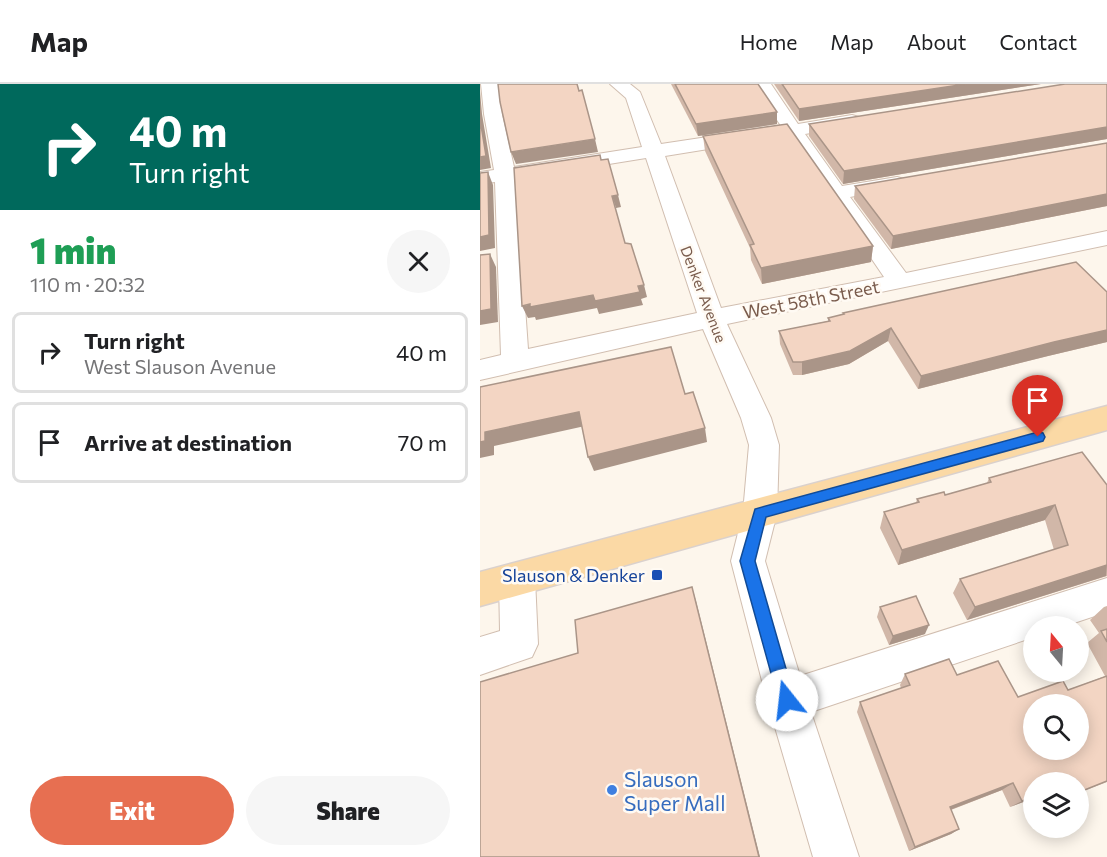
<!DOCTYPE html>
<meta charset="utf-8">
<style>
body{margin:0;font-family:Commissioner,sans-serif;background:#f6f6f6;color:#202124;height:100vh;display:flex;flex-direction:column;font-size:22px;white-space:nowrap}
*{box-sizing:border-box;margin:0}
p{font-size:20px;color:#757577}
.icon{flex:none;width:33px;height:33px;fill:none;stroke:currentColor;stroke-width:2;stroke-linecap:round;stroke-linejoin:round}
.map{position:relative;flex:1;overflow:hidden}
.details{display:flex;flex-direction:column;background:#fff;width:480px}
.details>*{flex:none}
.top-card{background:#00695c;color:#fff;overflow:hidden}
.needle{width:39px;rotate:342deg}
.tools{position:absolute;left:543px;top:532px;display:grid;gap:12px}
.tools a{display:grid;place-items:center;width:66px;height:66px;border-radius:50%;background:#fff;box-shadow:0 3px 15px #0003;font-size:30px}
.pin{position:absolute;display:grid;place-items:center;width:51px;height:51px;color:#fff;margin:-62px -26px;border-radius:50% 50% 50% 0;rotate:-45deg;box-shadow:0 0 6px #0007}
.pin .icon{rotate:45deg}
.me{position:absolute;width:66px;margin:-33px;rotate:344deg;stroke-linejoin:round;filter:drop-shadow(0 0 4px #0008)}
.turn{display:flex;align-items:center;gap:21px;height:126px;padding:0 30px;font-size:27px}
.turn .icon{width:78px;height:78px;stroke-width:2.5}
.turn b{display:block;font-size:42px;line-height:51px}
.round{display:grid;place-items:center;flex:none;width:63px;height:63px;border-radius:32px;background:#f6f6f6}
.head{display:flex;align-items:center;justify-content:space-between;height:102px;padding:0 30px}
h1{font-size:36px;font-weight:800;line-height:45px;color:#1e9e55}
.button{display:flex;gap:12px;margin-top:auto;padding:12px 30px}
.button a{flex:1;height:69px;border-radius:36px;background:#e76f51;color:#fff;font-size:24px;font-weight:800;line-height:69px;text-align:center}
.button a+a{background:#f6f6f6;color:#202124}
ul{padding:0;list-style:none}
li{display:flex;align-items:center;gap:18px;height:81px;margin:0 12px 9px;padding:0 18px;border:3px solid #e0e0e0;border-radius:9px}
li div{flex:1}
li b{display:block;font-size:22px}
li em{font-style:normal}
header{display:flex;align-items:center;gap:36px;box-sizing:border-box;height:84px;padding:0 30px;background:#fff;border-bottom:2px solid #e0e0e0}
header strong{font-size:28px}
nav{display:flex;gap:33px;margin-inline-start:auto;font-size:21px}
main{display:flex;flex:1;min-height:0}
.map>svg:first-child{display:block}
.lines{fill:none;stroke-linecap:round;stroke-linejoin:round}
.minor-casing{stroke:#d1beb0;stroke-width:2}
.major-casing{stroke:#dad1cd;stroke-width:3}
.minor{fill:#fff;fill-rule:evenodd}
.major{fill:#fbd9a5;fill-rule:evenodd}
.wall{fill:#d1b7a8}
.shaded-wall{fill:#aa9588}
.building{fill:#f3d5c3;stroke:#aa9588;stroke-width:1.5;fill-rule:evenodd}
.route{fill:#1a73e8;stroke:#114b97;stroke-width:1.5}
.transit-dot{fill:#1a4fb4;stroke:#fffaf3;stroke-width:2}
.shop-dot{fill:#3f7fe0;stroke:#fffaf3;stroke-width:2}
.labels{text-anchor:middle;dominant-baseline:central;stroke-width:5;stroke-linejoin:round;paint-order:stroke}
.far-street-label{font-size:15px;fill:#7a5c4d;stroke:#fffaf3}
.street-label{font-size:18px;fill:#7a5c4d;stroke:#fffaf3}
.transit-label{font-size:18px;fill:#164399;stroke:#fffaf3;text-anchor:end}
.near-shop-label{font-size:21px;fill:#366cbe;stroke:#fffaf3;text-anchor:start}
</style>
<header>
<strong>Map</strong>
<nav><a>Home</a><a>Map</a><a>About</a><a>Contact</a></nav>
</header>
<main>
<section class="details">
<div class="top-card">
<div class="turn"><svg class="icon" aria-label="right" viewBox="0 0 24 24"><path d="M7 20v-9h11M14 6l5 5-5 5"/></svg><div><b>40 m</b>Turn right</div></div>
</div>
<div class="head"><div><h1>1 min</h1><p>110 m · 20:32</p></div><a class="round"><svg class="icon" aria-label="close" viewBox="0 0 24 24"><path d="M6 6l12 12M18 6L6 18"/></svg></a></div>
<ul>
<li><svg class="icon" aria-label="right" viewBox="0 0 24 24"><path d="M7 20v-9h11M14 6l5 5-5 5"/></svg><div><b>Turn right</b><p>West Slauson Avenue</p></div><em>40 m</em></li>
<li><svg class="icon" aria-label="arrive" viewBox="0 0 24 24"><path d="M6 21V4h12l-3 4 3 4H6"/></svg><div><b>Arrive at destination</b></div><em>70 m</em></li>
</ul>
<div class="button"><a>Exit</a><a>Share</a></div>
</section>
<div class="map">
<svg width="627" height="773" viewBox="0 0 627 773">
<rect width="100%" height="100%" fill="#fdf6ec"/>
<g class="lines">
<!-- minor casing -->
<g class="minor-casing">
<g id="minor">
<path d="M1 0H19L22 30 34 83 162 63 146 14 130 0H150L160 8 181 60 301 42 273 0H291L318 40 372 31 379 33 381 37 379 41 325 50 362 102 417 93 424 95 427 99 424 103 370 113 426 189 627 147V161L247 240 291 334 299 361 297 429 285 477 320 592 627 494V528L582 543H554V553L331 628 379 773H333L287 616 251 477 263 429 269 361 261 334 223 245 0 296V276L21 271 15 98 0 100V88L14 86 4 30ZM308 52 404 193 241 224 185 72ZM166 74 217 229 48 265 36 95Z"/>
<polygon points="37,479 50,484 55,495 58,560 52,573 0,591 0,553 20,547 19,495 24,484"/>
</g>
</g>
<!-- major casing -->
<g class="major-casing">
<polygon id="major" points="627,322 627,346 0,522 0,488"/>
</g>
<!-- minor -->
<use href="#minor" class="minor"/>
<!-- major -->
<use href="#major" class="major"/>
</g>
<!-- wall -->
<g class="wall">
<polygon points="191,0 278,0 297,28 297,40 218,52"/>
<polygon points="294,0 561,0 319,37"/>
<polygon points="627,0 627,55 363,100 329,52 329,40"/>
<polygon points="223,52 393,162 391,178 282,200 271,176 270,164 225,67"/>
<polygon points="627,59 627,122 411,165 374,115 375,102"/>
<polygon points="627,208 627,258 568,272 438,305 408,257 369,280 322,291 313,291 300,260 299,247 348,237 348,234 363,231 363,229"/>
<polygon points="509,394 627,401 627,492 487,536 473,509 480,495 574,466 565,436 418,481 400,444 404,428 436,419 437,415 465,411 507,399"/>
<polygon points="627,522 627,698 598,709 598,699 554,699 554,714 530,723 522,706 471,726 479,745 471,750 429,767 377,628 380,618 421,604 420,601 425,590 477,591 538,613 588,606 625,592 607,559 619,549 610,536 624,523"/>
<polygon points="400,523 445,550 409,561 397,533"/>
</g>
<!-- shaded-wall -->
<g class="shaded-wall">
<polygon points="486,0 561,0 319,37 319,25"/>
<polygon points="0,7 2,30 11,84 0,86"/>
<polygon points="297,28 297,40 218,52 216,40"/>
<polygon points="627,43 627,55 363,100 364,87"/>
<polygon points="115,55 118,68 36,80 31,68"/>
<polygon points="8,88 13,101 15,164 0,167 0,153"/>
<polygon points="627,110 627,122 411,165 413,152"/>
<polygon points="138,111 141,123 136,124 132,112"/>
<polygon points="393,162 391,178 282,200 281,184"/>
<polygon points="10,170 16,183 18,238 0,241 0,227"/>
<polygon points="164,201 167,213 161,215 163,221 119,230 117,224 56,236 55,233 48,234 42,222"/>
<polygon points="411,244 408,257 369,280 322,291 322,278"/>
<polygon points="627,246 627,258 568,272 438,305 441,292 574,258"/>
<polygon points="99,328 105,342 14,362 14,371 0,374 0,358 5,348"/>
<polygon points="225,344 227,358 114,387 108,373"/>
<polygon points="575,421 565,436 418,481 422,466"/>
<polygon points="627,481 626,492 487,536 495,523"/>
<polygon points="212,503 216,517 280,773 279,773"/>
<polygon points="449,541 445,550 409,561 413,552"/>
<polygon points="533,699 522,706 462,729 470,723"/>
<polygon points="554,713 554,714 530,723 542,717"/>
<polygon points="479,745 471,750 429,767 435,763"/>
</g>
<!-- building -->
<g class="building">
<polygon points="18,0 97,0 99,7 102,6 115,55 31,68 20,18"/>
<polygon points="195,0 278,0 297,28 216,40"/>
<polygon points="302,0 486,0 319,25"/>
<polygon points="585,0 627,0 627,43 364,87 329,40"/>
<polygon points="0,35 6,72 0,73"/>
<polygon points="307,40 393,162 281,184 270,161 274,160 223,52"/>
<polygon points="627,59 627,110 413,152 375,102"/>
<polygon points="120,71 121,76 128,75 138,111 132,112 145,159 151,160 164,201 158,202 160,208 115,217 113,211 50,223 50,220 42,222 34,84"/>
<polygon points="8,88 9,151 0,153 0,89"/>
<polygon points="10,170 11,225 0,227 0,171"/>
<polygon points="596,178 627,208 627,246 574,258 441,292 411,244 370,267 322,278 313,278 299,247 350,237 348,234 364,230 363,229"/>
<polygon points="191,263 205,310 213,308 225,344 108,373 99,328 5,348 5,357 0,358 0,303"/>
<polygon points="602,368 627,401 627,481 495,523 480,495 588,461 575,421 422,466 404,428 439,418 437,415 464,408 465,411 511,398 509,394"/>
<polygon points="212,503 279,773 0,773 0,598 98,569 95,536"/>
<polygon points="436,512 449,541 413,552 400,523"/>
<polygon points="627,545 627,558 621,547"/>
<path d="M469 575 477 591 518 577 538 613 583 597 588 606 627 592V697L602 707 598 702V699H597L596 696 588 699H554V713L542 717 533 699 470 723 479 745 435 763 380 618 430 601 425 590ZM554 621H598V666H554Z"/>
</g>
<!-- route -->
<polygon class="route" points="558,348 563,349 565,353 563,357 286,433 275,477 315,616 313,622 307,625 300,622 260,477 275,425"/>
<!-- markers -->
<rect class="transit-dot" x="171" y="485" width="12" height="12" rx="3"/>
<circle class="shop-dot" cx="132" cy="706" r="6"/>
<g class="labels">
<!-- far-street labels -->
<g class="far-street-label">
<text transform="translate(224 210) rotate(69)">Denker Avenue</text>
</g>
<!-- street labels -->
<g class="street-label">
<text transform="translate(331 215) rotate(-11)">West 58th Street</text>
</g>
<!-- transit labels -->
<g class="transit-label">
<text x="165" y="491">Slauson &amp; Denker</text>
</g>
<!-- near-shop labels -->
<g class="near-shop-label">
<text x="144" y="694">Slauson<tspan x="144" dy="24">Super Mall</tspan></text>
</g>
</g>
</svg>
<div class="tools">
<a><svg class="needle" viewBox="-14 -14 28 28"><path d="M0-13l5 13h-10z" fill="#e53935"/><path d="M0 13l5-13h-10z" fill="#757577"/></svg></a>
<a><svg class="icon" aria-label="search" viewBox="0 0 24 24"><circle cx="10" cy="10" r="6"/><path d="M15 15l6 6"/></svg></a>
<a><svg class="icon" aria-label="layers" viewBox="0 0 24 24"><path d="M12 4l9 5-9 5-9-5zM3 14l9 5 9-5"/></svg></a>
</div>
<div class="pin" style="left:558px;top:353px;background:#d93025"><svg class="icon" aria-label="arrive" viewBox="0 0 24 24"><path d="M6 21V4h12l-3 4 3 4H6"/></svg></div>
<svg class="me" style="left:307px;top:616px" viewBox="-20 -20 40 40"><circle r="19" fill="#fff"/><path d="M0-13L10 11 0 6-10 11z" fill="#1a73e8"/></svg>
</div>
</main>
